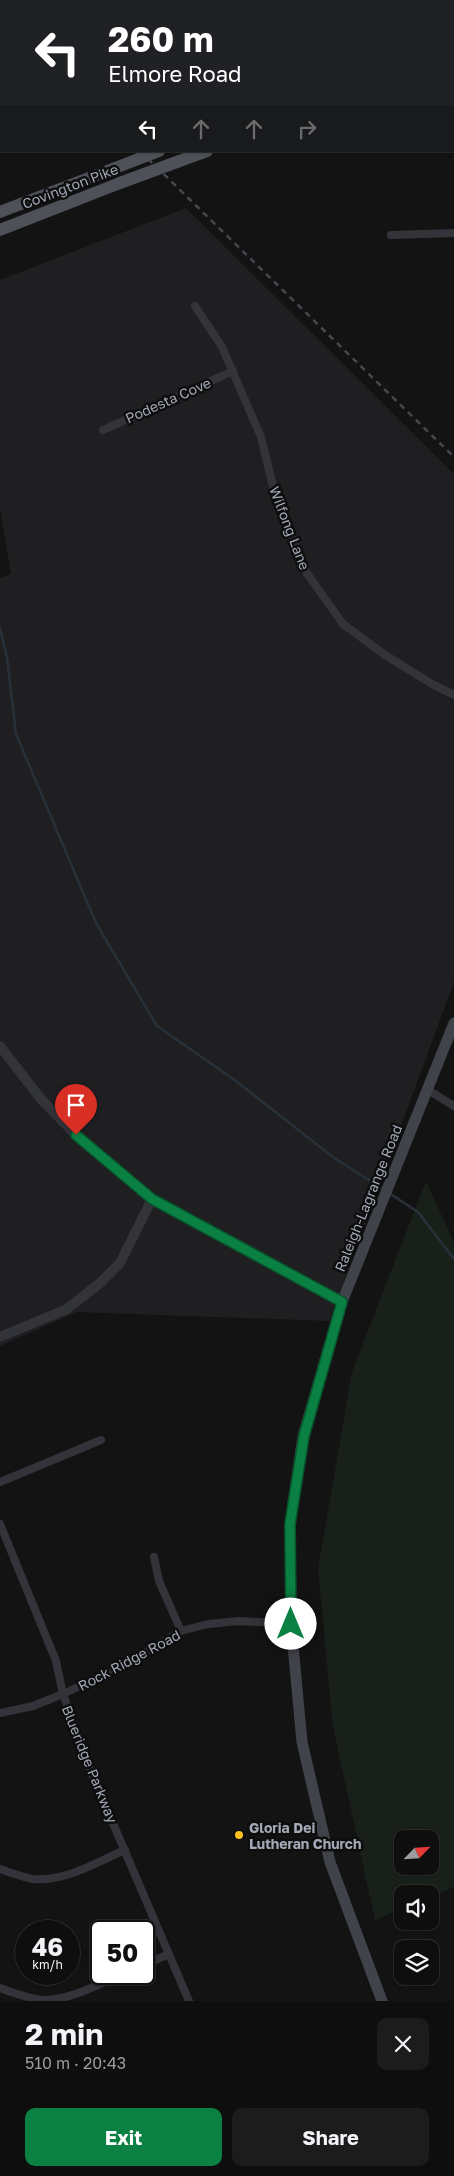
<!DOCTYPE html>
<meta charset="utf-8">
<style>
body{margin:0;font-family:"Golos Text",sans-serif;background:#1c1c1d;color:#f1f3f6;height:100vh;display:flex;flex-direction:column;font-size:19px;white-space:nowrap}
*{box-sizing:border-box;margin:0}
p{font-size:16px;color:#9b9c9e}
.icon{flex:none;width:28px;height:28px;fill:none;stroke:currentColor;stroke-width:2;stroke-linecap:round;stroke-linejoin:round}
.map{position:relative;height:2001px;overflow:hidden}
.sheet{display:flex;flex-direction:column;background:#0e0e0f;flex:1}
.sheet>*{flex:none}
.banner{position:absolute;left:0px;top:0px;width:455px;height:152px;box-shadow:0 1px 4px #0004,0 0 0 1px #2e2e2f;background:#202124;color:#fff;overflow:hidden}
.needle{width:32px;rotate:65deg}
.buttons{position:absolute;left:394px;top:1830px;display:grid;gap:10px}
.buttons a{display:grid;place-items:center;width:45px;height:45px;border-radius:10px;background:#0e0e0f;box-shadow:0 1px 4px #0004,0 0 0 1px #2e2e2f;font-size:25px}
.speed{position:absolute;left:15px;top:1920px;display:flex;gap:10px;font-size:25px;font-weight:700;text-align:center}
.speed>*{display:grid;place-content:center;width:65px;height:65px;border-radius:50%;background:#0e0e0f;box-shadow:0 1px 4px #0004,0 0 0 1px #2e2e2f;line-height:1}
.speed small{font-size:12px;font-weight:400}
.speed .limit{border:2px solid #111;border-radius:8px;background:#fff;color:#111}
.pin{position:absolute;display:grid;place-items:center;width:42px;height:42px;color:#fff;margin:-51px -21px;border-radius:50% 50% 50% 0;rotate:-45deg;box-shadow:0 0 5px #0007}
.pin .icon{rotate:45deg}
.me{position:absolute;width:55px;margin:-28px;rotate:0deg;stroke-linejoin:round;filter:drop-shadow(0 0 4px #0008)}
.turn{display:flex;align-items:center;gap:18px;height:105px;padding:0 25px;font-size:22px}
.turn .icon{width:65px;height:65px;stroke-width:2.5}
.turn b{display:block;font-size:35px;line-height:42px}
.lanes{display:flex;align-items:center;height:48px;padding:0 25px;background:#0003;justify-content:center;gap:25px;direction:ltr}
.lanes .off{opacity:.35}
.round{display:grid;place-items:center;flex:none;width:52px;height:52px;border-radius:10px;background:#1c1c1d}
.head{display:flex;align-items:center;justify-content:space-between;height:85px;padding:0 25px}
h1{font-size:30px;font-weight:700;line-height:38px}
.primary-button{display:flex;gap:10px;margin-top:auto;padding:10px 25px}
.primary-button a{flex:1;height:58px;border-radius:10px;background:#0b8043;color:#fff;font-size:20px;font-weight:700;line-height:58px;text-align:center}
.primary-button a+a{background:#1c1c1d;color:#f1f3f6}
.map>svg:first-child{display:block}
.built{fill:#1f1f22}
.green{fill:#19201a;fill-rule:evenodd}
.lines{fill:none;stroke-linecap:round;stroke-linejoin:round}
.stream{stroke:#283139;stroke-width:2.5}
.minor{stroke:#33343a;stroke-width:8}
.tertiary{stroke:#33343a;stroke-width:10}
.secondary{stroke:#41434a;stroke-width:11}
.primary{stroke:#4f5159;stroke-width:12}
.rail{stroke:#46484f;stroke-width:2.5;stroke-dasharray:6 5;stroke-linecap:butt}
.primary-bridge{stroke:#4f5159;stroke-width:12}
.route-casing{stroke:#07532c;stroke-width:12}
.route{stroke:#0b8043;stroke-width:9}
.poi-dot{fill:#febf21;stroke:#0e0e0f;stroke-width:2}
.labels{text-anchor:middle;dominant-baseline:central;stroke-width:5;stroke-linejoin:round;paint-order:stroke}
.street-label{font-size:14px;fill:#a3a8b6;stroke:#0e0e0f}
.poi-label{font-size:14px;font-weight:bold;fill:#a3a8b6;stroke:#0e0e0f;text-anchor:start}
</style>
<div class="map">
<svg width="454" height="2001" viewBox="0 0 454 2001">
<rect width="100%" height="100%" fill="#131314"/>
<!-- built -->
<polygon class="built" points="186,208 454,474 454,982 329,1321 77,1312 0,1346 0,578 11,574 0,509 0,280"/>
<!-- green -->
<path class="green" d="M426 1181 454 1243V1887L430 1897V1894H402V1909L375 1920 333 1727 318 1569 352 1372ZM402 1839H430V1866H402Z"/>
<g class="lines">
<!-- stream -->
<g class="stream">
<polyline points="0,628 7,658 16,734 96,923 157,1026 236,1081 334,1158 383,1189"/>
<polyline points="389,1193 418,1212 454,1259"/>
</g>
<!-- minor -->
<g class="minor">
<polyline points="391,235 454,233"/>
<polyline points="195,306 222,347 261,437 276,499 306,572 343,624 385,655 432,684 454,695"/>
<polyline points="103,430 233,371"/>
<polyline points="428,1090 454,1106"/>
<polyline points="0,1482 101,1440"/>
<polyline points="0,1524 56,1661 63,1694 88,1765 189,2001"/>
<polyline points="154,1557 159,1581 181,1631"/>
<polyline points="0,1713 33,1706 63,1694 126,1664 181,1631 208,1624 239,1621 291,1624"/>
<path d="M0 1869C11 1873 22 1877 33 1879 65 1882 97 1862 125 1850"/>
<polyline points="144,1965 169,1954"/>
<path d="M0 1988C13 1993 27 1998 42 2000 68 2001 99 1984 123 1974"/>
</g>
<!-- tertiary -->
<g class="tertiary">
<polyline points="0,1046 40,1098 76,1135 152,1199 342,1302"/>
<polyline points="0,1337 67,1309 100,1283 120,1263 152,1199"/>
</g>
<!-- secondary -->
<polyline class="secondary" points="382,2001 330,1862 302,1742 291,1624 290,1524 303,1436 342,1302 454,1023"/>
<!-- primary -->
<g class="primary">
<polyline points="193,156 207,151"/>
<polyline points="0,212 115,168"/>
<polyline points="0,230 120,183"/>
</g>
<!-- rail -->
<g class="rail">
<polyline points="0,12 1,13"/>
<polyline points="140,151 454,457"/>
</g>
<!-- primary-bridge -->
<g class="primary-bridge">
<polyline points="115,168 159,151"/>
<polyline points="120,183 193,156"/>
</g>
</g>
<g class="lines">
<!-- route casing -->
<g class="route-casing">
<polyline id="route" points="76,1135 152,1199 342,1302 304,1436 290,1524 291,1624"/>
</g>
<!-- route -->
<use href="#route" class="route"/>
</g>
<!-- markers -->
<circle class="poi-dot" cx="239" cy="1835" r="5"/>
<g class="labels">
<!-- street labels -->
<g class="street-label">
<text transform="translate(70 186) rotate(-21)">Covington Pike</text>
<text transform="translate(168 400) rotate(-24)">Podesta Cove</text>
<text transform="translate(290 528) rotate(69)">Wilfong Lane</text>
<text transform="translate(368 1198) rotate(-68)">Raleigh-Lagrange Road</text>
<text transform="translate(129 1660) rotate(-28)">Rock Ridge Road</text>
<text transform="translate(90 1764) rotate(68)">Blueridge Parkway</text>
</g>
<!-- poi labels -->
<g class="poi-label">
<text x="249" y="1827">Gloria Dei<tspan x="249" dy="16">Lutheran Church</tspan></text>
</g>
</g>
</svg>
<div class="buttons">
<a><svg class="needle" viewBox="-14 -14 28 28"><path d="M0-13l5 13h-10z" fill="#e53935"/><path d="M0 13l5-13h-10z" fill="#9b9c9e"/></svg></a>
<a><svg class="icon" aria-label="sound" viewBox="0 0 24 24"><path d="M4 9h4l5-4v14l-5-4H4zM17 9q2 3 0 6"/></svg></a>
<a><svg class="icon" aria-label="layers" viewBox="0 0 24 24"><path d="M12 4l9 5-9 5-9-5zM3 14l9 5 9-5"/></svg></a>
</div>
<div class="speed"><div>46<small>km/h</small></div><div class="limit">50</div></div>
<div class="pin" style="left:76px;top:1135px;background:#d93025"><svg class="icon" aria-label="arrive" viewBox="0 0 24 24"><path d="M6 21V4h12l-3 4 3 4H6"/></svg></div>
<svg class="me" style="left:291px;top:1624px" viewBox="-20 -20 40 40"><circle r="19" fill="#fff"/><path d="M0-13L10 11 0 6-10 11z" fill="#0b8043"/></svg>
<div class="banner">
<div class="turn"><svg class="icon" aria-label="left" viewBox="0 0 24 24"><path d="M17 20v-9H6M10 6l-5 5 5 5"/></svg><div><b>260 m</b>Elmore Road</div></div>
<div class="lanes"><svg class="icon" aria-label="left" viewBox="0 0 24 24"><path d="M17 20v-9H6M10 6l-5 5 5 5"/></svg><svg class="icon off" aria-label="ahead" viewBox="0 0 24 24"><path d="M12 20V5M6 11l6-6 6 6"/></svg><svg class="icon off" aria-label="ahead" viewBox="0 0 24 24"><path d="M12 20V5M6 11l6-6 6 6"/></svg><svg class="icon off" aria-label="right" viewBox="0 0 24 24"><path d="M7 20v-9h11M14 6l5 5-5 5"/></svg></div>
</div>
</div>
<section class="sheet">
<div class="head"><div><h1>2 min</h1><p>510 m · 20:43</p></div><a class="round"><svg class="icon" aria-label="close" viewBox="0 0 24 24"><path d="M6 6l12 12M18 6L6 18"/></svg></a></div>
<div class="primary-button"><a>Exit</a><a>Share</a></div>
</section>
